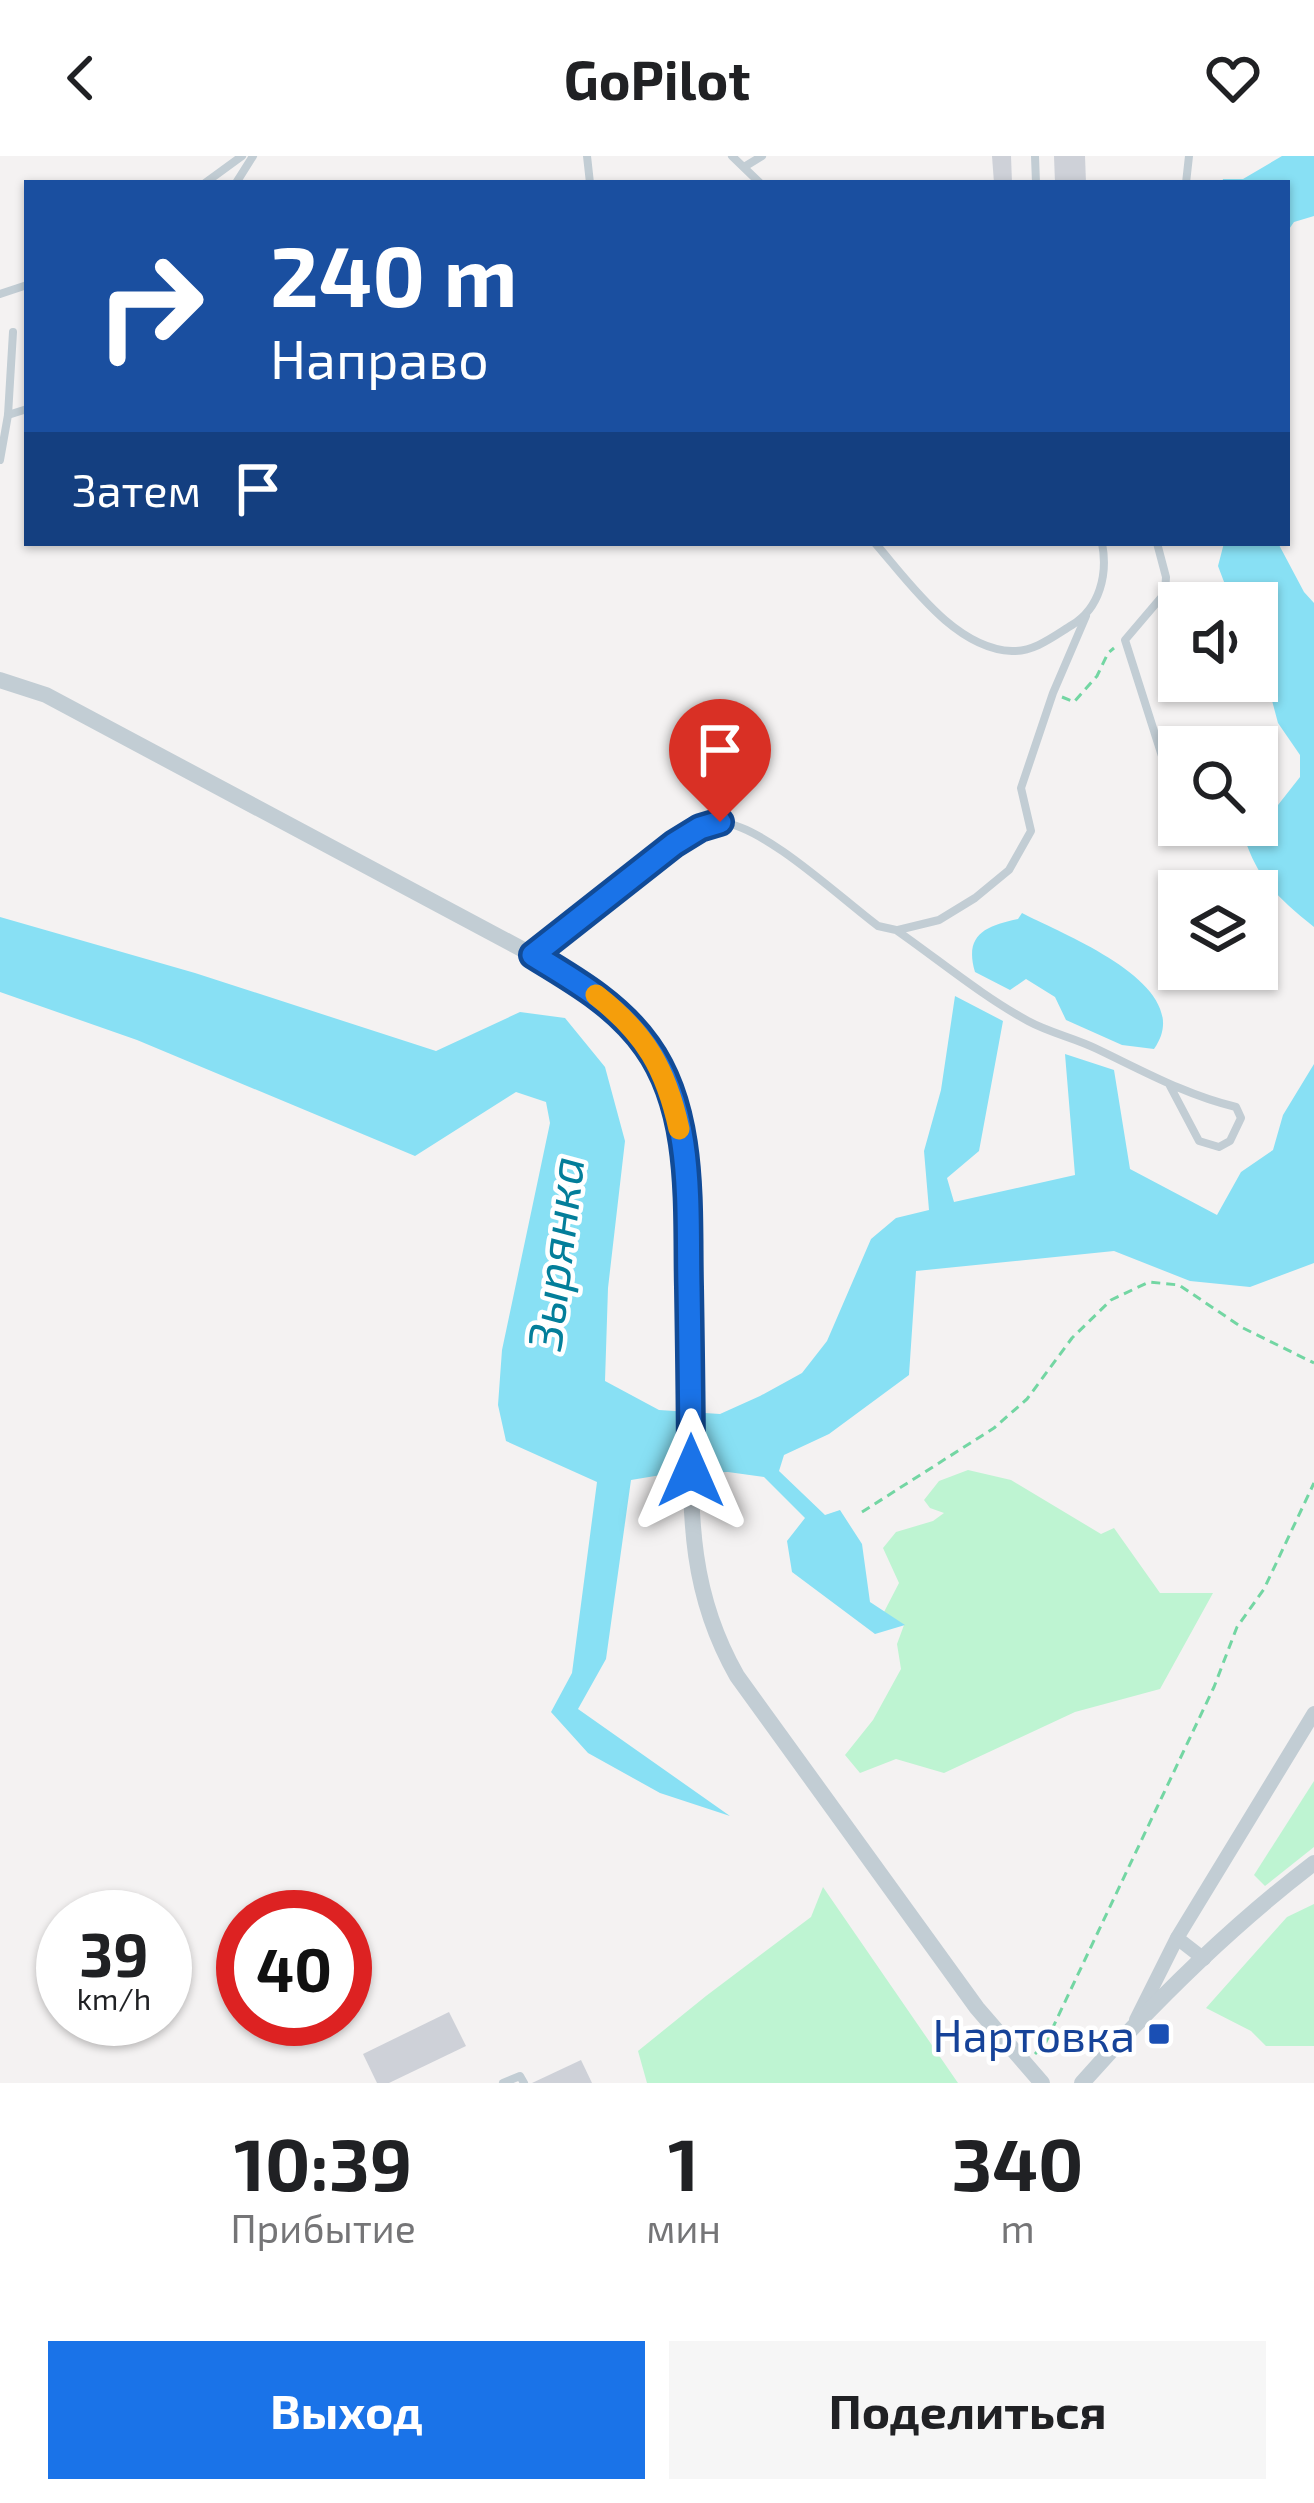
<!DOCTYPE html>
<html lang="ru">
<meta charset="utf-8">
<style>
body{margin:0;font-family:"Exo 2",sans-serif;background:#f6f6f6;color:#202124;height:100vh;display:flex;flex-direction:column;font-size:45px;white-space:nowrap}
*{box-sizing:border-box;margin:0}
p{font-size:39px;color:#757577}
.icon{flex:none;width:66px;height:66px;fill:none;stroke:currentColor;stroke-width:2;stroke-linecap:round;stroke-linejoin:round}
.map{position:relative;height:1927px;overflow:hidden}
.drawer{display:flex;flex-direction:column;background:#fff;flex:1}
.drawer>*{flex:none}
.guide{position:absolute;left:24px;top:24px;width:1266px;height:366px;border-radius:0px;box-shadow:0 3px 9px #0004;background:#1a4fa0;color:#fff;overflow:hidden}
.tools{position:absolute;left:1158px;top:426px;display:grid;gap:24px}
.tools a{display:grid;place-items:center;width:120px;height:120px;border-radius:0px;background:#fff;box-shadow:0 3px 9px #0004;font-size:60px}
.speed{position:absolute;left:36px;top:1734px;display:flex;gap:24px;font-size:60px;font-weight:700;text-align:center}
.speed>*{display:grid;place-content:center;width:156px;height:156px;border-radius:50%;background:#fff;box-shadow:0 3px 9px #0004;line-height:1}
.speed small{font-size:30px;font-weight:400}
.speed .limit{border:18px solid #d22;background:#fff;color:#111}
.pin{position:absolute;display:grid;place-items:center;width:102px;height:102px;color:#fff;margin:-123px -51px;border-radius:50% 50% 50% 0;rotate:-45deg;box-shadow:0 0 12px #0007}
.pin .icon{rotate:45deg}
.me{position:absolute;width:132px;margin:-66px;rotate:0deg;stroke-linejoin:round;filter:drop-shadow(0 0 9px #0008)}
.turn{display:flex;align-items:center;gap:42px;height:252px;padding:0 48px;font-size:54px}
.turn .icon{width:156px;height:156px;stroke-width:2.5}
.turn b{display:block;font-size:84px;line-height:102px}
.then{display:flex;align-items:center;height:114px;padding:0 48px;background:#0003;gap:24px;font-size:45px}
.eta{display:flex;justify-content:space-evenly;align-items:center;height:204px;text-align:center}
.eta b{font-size:72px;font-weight:700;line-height:84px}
.button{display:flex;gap:24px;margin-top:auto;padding:24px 48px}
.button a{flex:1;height:138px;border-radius:0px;background:#1a73e8;color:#fff;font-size:48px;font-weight:700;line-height:138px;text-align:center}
.button a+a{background:#f6f6f6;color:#202124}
header{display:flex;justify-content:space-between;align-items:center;height:156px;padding:0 48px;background:#fff;font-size:54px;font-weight:700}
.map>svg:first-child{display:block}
.green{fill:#bef4d2}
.water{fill:#88e0f4}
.building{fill:#ced1d8}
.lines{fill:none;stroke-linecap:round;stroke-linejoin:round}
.path{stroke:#73d6a3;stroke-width:3;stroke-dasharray:9 6;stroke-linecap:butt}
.service{stroke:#c2cdd4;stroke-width:8}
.minor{stroke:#c2cdd4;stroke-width:14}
.tertiary{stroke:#c2cdd4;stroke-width:16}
.route-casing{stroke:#114b97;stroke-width:30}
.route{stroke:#1a73e8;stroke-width:21}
.slow{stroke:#f59e0b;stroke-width:21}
.transit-dot{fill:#1a4fb4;stroke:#fff;stroke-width:4.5}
.labels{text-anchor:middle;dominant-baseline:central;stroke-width:9;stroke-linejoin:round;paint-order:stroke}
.transit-label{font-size:45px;fill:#164399;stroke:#fff;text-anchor:end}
.water-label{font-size:48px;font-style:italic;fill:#037e9a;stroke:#fff}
</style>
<header><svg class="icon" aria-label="back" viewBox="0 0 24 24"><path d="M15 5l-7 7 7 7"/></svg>GoPilot<svg class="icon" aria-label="heart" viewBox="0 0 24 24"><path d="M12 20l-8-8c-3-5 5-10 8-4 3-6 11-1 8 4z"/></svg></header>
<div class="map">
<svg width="1314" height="1927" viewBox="0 0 1314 1927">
<rect width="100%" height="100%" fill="#f4f2f2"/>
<!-- green -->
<g class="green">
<polygon points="968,1314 1011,1324 1101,1378 1114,1372 1160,1437 1213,1437 1160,1533 1075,1556 944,1617 896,1603 860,1617 845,1599 873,1564 901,1513 897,1488 904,1469 884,1456 899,1427 883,1392 896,1376 933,1365 944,1357 930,1352 924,1344 939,1325"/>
<polygon points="1314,1625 1314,1691 1265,1730 1254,1719"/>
<polygon points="823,1731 958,1927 647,1927 638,1895 706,1840 811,1761"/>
<polygon points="1314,1748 1314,1890 1266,1890 1251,1875 1206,1852 1287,1761"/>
</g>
<!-- water -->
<g class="water">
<polygon points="1282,0 1314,0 1314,60 1294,66 1287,76 1287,27 1222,27 1223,23 1243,23"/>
<path d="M1224 387H1278L1304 436 1314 447V771C1272 737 1256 721 1240 669H1257V652L1278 649 1300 621V599L1278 567 1257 488V447H1232L1218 410Z"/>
<path d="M1022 757C1064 779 1199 830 1154 893L1122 889 1066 864 1055 841 1026 823 1010 834 975 816C964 779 985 770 1018 763Z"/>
<polygon points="0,761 195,817 436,895 520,856 565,862 605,911 625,985 608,1132 605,1225 659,1254 720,1258 760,1240 802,1217 827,1185 871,1083 896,1062 929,1054 924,995 941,934 955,840 1003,865 979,995 947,1022 954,1046 1075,1019 1065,898 1114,914 1130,1013 1217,1059 1241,1016 1273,994 1283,959 1314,908 1314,1107 1250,1131 1190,1125 1114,1095 916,1115 909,1219 829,1278 784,1299 779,1315 825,1359 840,1354 862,1388 870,1446 905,1469 875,1478 792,1416 787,1385 805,1362 764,1321 728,1316 673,1317 631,1324 606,1503 578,1553 730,1660 660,1637 588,1597 551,1556 572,1517 597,1326 506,1285 498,1249 502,1194 550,967 546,946 516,936 415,1000 137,884 0,836"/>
</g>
<!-- building -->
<g class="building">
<polygon points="992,0 1011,0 1012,27 994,27"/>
<polygon points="1054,0 1085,0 1086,27 1055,27"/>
<polygon points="449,1856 466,1890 389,1927 377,1927 363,1898"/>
<polygon points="581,1904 592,1927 532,1927"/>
</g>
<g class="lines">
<!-- path -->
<g class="path">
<polyline points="1062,541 1074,546 1097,520 1108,497 1114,492"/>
<polyline points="862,1356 994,1272 1027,1243 1072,1182 1111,1144 1149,1126 1179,1129 1243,1172 1314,1207"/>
<polyline points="1035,1898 1045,1888 1214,1531 1237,1471 1264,1433 1314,1327"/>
</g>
<!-- service -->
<g class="service">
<polyline points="587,0 590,27"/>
<polyline points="732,0 760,27"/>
<polyline points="1035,0 1036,27"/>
<polyline points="744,11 762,0"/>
<polyline points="205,27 242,0"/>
<polyline points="236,27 253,0"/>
<polyline points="1186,27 1189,0"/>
<polyline points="0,138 27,129"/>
<polyline points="8,259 27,253"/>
<polyline points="0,304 8,259 13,176"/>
<path d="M875 387C909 426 955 493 1012 495 1034 496 1054 480 1072 469 1100 452 1108 418 1102 387"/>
<polyline points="1157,387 1166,421 1165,437 1125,484 1176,644"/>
<polyline points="898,774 939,764 975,742 1009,714 1031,675 1021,632 1053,537 1086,460"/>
<path d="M535 798C568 772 688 664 724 667 765 671 843 744 878 770L896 774C939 804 982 840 1028 865 1050 877 1075 882 1097 893 1143 915 1186 939 1236 951L1241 962 1230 985 1219 991 1199 985 1170 930"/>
<polyline points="503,1927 520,1920 524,1927"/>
</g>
<!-- minor -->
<g class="minor">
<polyline points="1177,1782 1204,1803"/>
<polyline points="1136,1864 1177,1782 1314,1557"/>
</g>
<!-- tertiary -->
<g class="tertiary">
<path d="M0 524 46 539 533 799C584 829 632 860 661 913 686 959 686 1022 687 1073 689 1131 690 1188 691 1246 691 1347 685 1429 737 1520L977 1852 1042 1927"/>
<path d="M1082 1927C1152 1848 1230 1771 1314 1707"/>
</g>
</g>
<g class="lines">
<!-- route casing -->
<g class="route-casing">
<path id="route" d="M691 1315C691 1254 690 1193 689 1131 687 1053 695 957 647 890 618 849 576 825 533 799L674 688 700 672 720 666"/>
</g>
<!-- route -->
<use href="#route" class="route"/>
<!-- slow -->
<path class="slow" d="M596 839C645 877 666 913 679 973"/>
</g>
<!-- markers -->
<rect class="transit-dot" x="1147" y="1866" width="24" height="24" rx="6"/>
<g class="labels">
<!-- transit labels -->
<g class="transit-label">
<text x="1135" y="1878">Нартовка</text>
</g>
<!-- water labels -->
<g class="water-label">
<text transform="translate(554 1097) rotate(-83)">Зырянка</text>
</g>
</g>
</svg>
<div class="tools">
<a><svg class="icon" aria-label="sound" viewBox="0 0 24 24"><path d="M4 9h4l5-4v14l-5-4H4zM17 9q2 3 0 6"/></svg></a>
<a><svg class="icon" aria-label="search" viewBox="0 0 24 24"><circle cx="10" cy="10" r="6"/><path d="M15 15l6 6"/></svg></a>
<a><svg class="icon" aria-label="layers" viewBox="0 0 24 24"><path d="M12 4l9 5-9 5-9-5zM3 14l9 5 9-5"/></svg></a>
</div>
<div class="speed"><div>39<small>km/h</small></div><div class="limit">40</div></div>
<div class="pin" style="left:720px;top:666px;background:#d93025"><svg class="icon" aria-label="arrive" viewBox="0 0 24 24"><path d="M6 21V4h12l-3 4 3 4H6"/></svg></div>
<svg class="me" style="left:691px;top:1315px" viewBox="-20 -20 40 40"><path d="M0-17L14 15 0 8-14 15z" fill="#1a73e8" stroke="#fff" stroke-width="4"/></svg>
<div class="guide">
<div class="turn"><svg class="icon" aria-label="right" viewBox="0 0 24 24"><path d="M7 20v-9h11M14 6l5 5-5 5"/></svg><div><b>240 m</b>Направо</div></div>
<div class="then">Затем<svg class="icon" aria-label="arrive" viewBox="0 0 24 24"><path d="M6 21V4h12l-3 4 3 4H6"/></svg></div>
</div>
</div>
<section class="drawer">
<div class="eta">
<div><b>10:39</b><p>Прибытие</p></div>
<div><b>1</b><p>мин</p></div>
<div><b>340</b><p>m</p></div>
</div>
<div class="button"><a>Выход</a><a>Поделиться</a></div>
</section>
